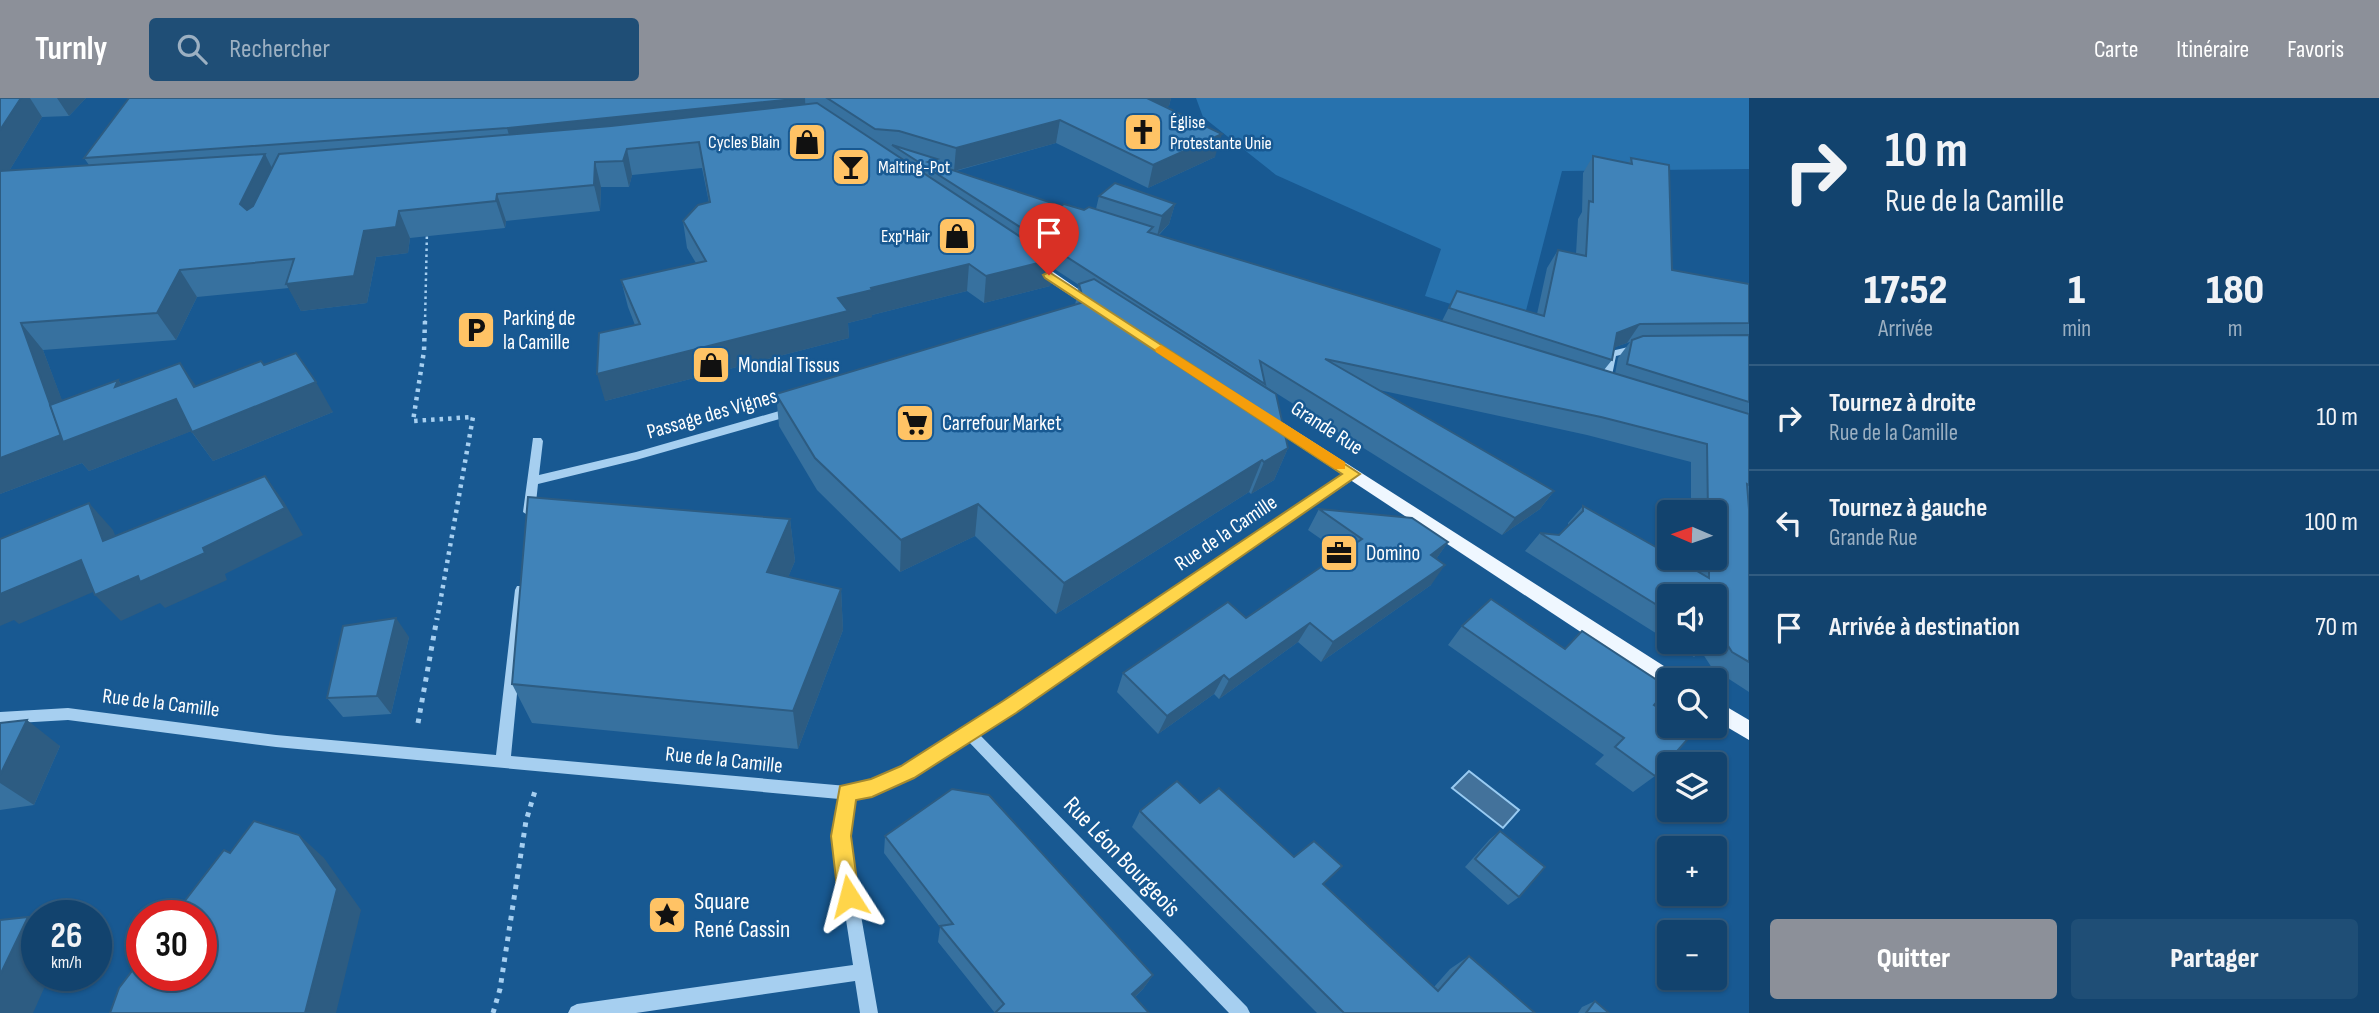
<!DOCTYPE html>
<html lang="fr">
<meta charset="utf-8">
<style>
body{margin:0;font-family:"Sofia Sans Condensed",sans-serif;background:#1f4e76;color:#f1f3f6;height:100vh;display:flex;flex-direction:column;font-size:26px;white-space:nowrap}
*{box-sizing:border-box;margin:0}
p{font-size:23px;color:#9cb0c2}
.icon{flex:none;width:38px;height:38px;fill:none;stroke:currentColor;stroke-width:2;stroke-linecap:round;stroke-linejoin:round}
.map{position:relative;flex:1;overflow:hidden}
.drawer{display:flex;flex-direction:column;background:#12436e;width:630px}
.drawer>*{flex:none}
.banner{background:#12436e;color:#f1f3f6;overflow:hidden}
.needle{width:46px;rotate:272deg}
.fabs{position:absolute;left:1657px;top:402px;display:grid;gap:14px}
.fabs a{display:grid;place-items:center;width:70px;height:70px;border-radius:7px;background:#12436e;box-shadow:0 2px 5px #0004,0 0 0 2px #315c81;font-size:35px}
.speed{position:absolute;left:21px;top:802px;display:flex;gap:14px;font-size:35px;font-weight:700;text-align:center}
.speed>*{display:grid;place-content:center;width:91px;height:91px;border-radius:50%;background:#12436e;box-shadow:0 2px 5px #0004,0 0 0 2px #315c81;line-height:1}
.speed small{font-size:18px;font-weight:400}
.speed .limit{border:10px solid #d22;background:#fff;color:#111}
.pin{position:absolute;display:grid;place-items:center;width:60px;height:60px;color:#fff;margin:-72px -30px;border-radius:50% 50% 50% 0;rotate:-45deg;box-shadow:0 0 7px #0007}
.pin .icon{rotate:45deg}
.me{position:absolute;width:77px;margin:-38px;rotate:351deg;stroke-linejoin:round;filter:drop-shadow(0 0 5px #0008)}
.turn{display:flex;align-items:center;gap:24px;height:147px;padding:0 21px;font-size:32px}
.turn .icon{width:91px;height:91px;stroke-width:2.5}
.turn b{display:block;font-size:49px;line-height:60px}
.eta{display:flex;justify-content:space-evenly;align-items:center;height:119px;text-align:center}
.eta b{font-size:42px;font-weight:800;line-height:49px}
.cta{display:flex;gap:14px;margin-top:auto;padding:14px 21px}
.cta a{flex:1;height:80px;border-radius:7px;background:#8c9099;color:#fff;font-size:28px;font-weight:800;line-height:80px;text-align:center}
.cta a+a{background:#1f4e76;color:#f1f3f6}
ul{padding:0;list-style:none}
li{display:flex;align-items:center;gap:21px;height:105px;padding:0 21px;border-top:2px solid #315c81}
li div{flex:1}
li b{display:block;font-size:26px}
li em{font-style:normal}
header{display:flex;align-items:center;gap:42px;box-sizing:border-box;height:98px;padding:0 35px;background:#8c9099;color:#fff}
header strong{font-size:33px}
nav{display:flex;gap:38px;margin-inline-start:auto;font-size:24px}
.search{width:490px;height:63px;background:#1f4e76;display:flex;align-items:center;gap:18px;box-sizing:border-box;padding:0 24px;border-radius:7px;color:#9cb0c2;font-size:26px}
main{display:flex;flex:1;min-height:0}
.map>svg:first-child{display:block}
.green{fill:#2772ae}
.water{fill:#43729b;stroke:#99cbf2;stroke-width:2}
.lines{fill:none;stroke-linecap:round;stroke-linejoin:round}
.path-far2{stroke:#a6cff0;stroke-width:2.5;stroke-dasharray:2.5 3.5;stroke-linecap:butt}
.path-far1{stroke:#a6cff0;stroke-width:4.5;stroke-dasharray:3.5 5;stroke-linecap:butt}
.path{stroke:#a6cff0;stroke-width:5;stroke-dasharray:4.5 6;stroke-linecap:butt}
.minor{fill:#a6cff0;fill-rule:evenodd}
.major{fill:#eff7ff;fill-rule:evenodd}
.wall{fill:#37719f;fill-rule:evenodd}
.shaded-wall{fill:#2d5c82}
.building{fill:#4083b9;stroke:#2d5c82;stroke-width:2}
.route{fill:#ffd54a;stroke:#a68a30;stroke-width:2}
.slow{fill:#f59e0b}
.labels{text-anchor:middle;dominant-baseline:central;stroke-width:5;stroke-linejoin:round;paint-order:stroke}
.far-poi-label{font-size:18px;fill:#fff;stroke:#185992;text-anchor:start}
.poi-label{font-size:21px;fill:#fff;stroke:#185992;text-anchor:start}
.street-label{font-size:21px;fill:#fff;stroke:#185992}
.near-street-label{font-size:24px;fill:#fff;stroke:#185992}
.near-poi-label{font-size:24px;fill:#fff;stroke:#185992;text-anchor:start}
</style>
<header>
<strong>Turnly</strong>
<div class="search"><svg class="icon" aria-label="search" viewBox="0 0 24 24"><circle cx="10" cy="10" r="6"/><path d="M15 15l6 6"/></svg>Rechercher</div>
<nav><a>Carte</a><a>Itinéraire</a><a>Favoris</a></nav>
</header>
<main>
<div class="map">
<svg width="1749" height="915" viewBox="0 0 1749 915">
<rect width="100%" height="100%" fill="#185992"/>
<!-- green -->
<polygon class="green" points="1196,0 1749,0 1749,71 1562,73 1522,228 1425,198 1441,151 1276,77 1203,19"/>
<!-- water -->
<polygon class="water" points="1469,673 1519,712 1503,730 1452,690"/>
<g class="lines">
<!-- path-far2 -->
<polyline class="path-far2" points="425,225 427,132"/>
<!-- path-far1 -->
<polyline class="path-far1" points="425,223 424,253 413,323 473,319 437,522"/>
<!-- path -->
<g class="path">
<polyline points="418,625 437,520"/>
<polyline points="493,915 500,891 526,723 535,693"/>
</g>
<!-- minor -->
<g class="minor">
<polygon points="1641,246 1645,247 1645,251 1616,258 1610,287 1609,289 1601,289 1600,287 1607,254"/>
<polygon points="793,309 797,310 798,313 797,316 636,362 538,386 535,414 529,418 523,414 533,340 541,340 543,343 539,377 636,354"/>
<path d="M1353 372 1359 376 1357 379 978 635 1247 909 1250 915H1229L967 642C931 667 897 692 854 700L849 738 851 760 878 915H860L855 883 636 915H568L571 909 577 906 853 867 833 738 839 701 276 649 68 622 0 626V614L68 610 276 637 496 657 515 492 517 488H525L527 492 511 658 847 688 871 683 903 669Z"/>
</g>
<!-- major -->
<g class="major">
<polygon points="1032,162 1037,163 1103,208 1096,212 1091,211 1027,169 1025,166"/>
<polygon points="1266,314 1678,577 1681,583 1670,583 1670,591 1664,589 1261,323 1258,319"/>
<polygon points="1715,602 1749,622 1749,642 1715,622"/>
</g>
</g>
<!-- wall -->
<g class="wall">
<path d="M0 0H86L69 18 42 19 9 73 89 67 84 60 129 0H1171L1169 8 1166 9 1215 59 1148 90 1056 45 956 73 1061 108 1084 112 1096 111 1099 98 1175 106 1169 126 1159 137 1442 223 1457 193 1537 216 1547 170 1558 152 1576 156 1578 121 1582 114 1583 75 1593 58 1628 65 1631 60 1672 172 1749 186V594L1712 570 1701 553 1694 559 1671 544H1715V499H1670V544L1525 453 1540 435 1559 437 1568 428V425L1583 408 1691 469V460H1715V415H1691V364L1587 337 1379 292 1554 393 1540 411 1502 437 1265 288 1288 350 1274 382 1251 396 1249 394 1056 516 975 438 900 474 817 392 779 328 776 296 1075 207 1079 187 1053 170 1050 188 984 205 967 193 872 217V219L848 225 849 240 605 303 635 227 628 209 621 182 696 165 687 150 683 123 709 105 702 70 632 77 629 89H601L600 113 506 123 505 130 410 140 408 155 376 159 367 205 301 213 289 190 197 199 176 242 43 252 62 303 118 282 122 287 196 288 264 267 333 314 213 363 191 333 89 373 82 365 0 396ZM1630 244 1618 260 1615 276 1604 272 1612 262 1615 249Z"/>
<polygon points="1319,411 1448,444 1436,461 1431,487 1321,564 1298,544 1219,601 1214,596 1158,636 1117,594 1123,575 1246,520 1341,455 1308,432"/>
<polygon points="790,421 795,463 788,479 841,491 843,532 798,651 532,625 512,586"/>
<polygon points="1462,528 1654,607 1655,678 1633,694 1595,666 1604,657 1448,547"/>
<polygon points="409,539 391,616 343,619 327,600"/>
<polygon points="0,625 60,648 34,707 0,712"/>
<polygon points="1200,705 1294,759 1434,889 1450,871 1469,858 1535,915 1317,915 1132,729 1140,713"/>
<polygon points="1500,733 1519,799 1508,807 1465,769 1490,741"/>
<polygon points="885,738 1153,877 1143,891 1135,899 995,915 938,844 940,829 884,755"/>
<polygon points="1595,903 1609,915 1578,915 1582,909"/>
</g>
<!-- shaded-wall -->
<g class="shaded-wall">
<polygon points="21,0 30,0 42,19 0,88 0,32"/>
<polygon points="57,0 86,0 69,18"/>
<polygon points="805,0 806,22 513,52 507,30"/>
<polygon points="1140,0 1171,0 1169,8 1136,19"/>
<polygon points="1060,22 1056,45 954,73 956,50"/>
<polygon points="1222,36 1215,59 1148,90 1153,67"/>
<polygon points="627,51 632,77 629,89 623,63"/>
<polygon points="265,56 278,82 255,132 240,106"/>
<polygon points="937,61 936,76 928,64"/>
<polygon points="595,64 601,89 600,113 594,87"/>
<polygon points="497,96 506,123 505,130 496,103"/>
<polygon points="1175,106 1169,126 1157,138 1162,118"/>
<polygon points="399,113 410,140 408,155 376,159 367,205 301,213 286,186 364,133"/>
<polygon points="1054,161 1050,188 984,205 986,178"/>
<polygon points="969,166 967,193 872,217 872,219 848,225 849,240 605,303 597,276 838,200 871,190"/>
<polygon points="180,172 197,199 176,242 157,215"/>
<polygon points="21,225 43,252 76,339 115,289 118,282 141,312 176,301 197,331 89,373 82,365 0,396 0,360"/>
<polygon points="1640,226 1627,245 1604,253 1617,235"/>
<polygon points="180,265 201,295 194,289"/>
<polygon points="316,284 333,314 213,363 192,334"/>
<polygon points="1288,350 1274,382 1251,396 1264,364"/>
<polygon points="1262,362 1249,394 1056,516 1064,485"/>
<polygon points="265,378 284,404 303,437 225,476 227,482 165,510 160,505 121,523 95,497 203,450"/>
<polygon points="1554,393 1540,411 1502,437 1515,420"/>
<polygon points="89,405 113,432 128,470 103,443"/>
<polygon points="978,406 975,438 900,474 901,442"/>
<polygon points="790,421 795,463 773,515 767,474"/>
<polygon points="1448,444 1434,464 1431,457"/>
<polygon points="81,462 107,488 19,526 14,522 0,528 0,496"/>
<polygon points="1445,467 1431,487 1321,564 1333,544"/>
<polygon points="841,491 843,532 798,651 793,613"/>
<polygon points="396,520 409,539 391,616 377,598"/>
<polygon points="1310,525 1298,544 1219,601 1229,582"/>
<polygon points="1224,577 1214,596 1158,636 1167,618"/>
<polygon points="27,622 60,648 34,707 0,685 0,677"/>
<polygon points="299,737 324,760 361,812 336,915 305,915"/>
<polygon points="28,819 37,824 37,877 50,877 33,915 0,915 0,877"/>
<polygon points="1153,877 1143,891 1123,910 1132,896"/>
</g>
<!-- building -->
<g class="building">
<polygon points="0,0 21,0 0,32"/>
<polygon points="129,0 804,0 507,30 84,60"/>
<polygon points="827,0 1147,0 1222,36 1153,67 1060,22 956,50 899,33 875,31"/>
<polygon points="817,5 1054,161 986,178 969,166 871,190 872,192 838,200 848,213 597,276 599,235 640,226 621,182 706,163 683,123 698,107 710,104 699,44 627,51 623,63 595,64 594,87 497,96 496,103 399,113 396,129 364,133 354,178 286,186 294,161 180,172 157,215 21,225 61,337 0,360 0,73 265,56 240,106 247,112 253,108 279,56 611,28"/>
<polygon points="892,47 937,61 928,64 1061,108 1064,106 1084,112 1089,109 1153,129 1148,134 1749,316 1749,387 1747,386 1749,411 1749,564 1732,554 1720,535 1715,540 1715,499 1670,499 1670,515 1540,435 1559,437 1583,413 1583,408 1670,457 1670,460 1675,460 1709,480 1709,460 1715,460 1715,415 1708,415 1707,346 1601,319 1325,261 1554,393 1515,420 1260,263 1265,286"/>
<polygon points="1593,58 1632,66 1631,60 1669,67 1672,172 1749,186 1749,225 1640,226 1617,235 1612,262 1449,210 1457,193 1544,218 1558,152 1586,158 1589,103 1593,104"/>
<polygon points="1115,85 1175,106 1162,118 1099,98"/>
<polygon points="1094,181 1276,296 1288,350 1264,364 1262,362 1064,485 978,406 901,442 815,360 776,296 1084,204 1079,186"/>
<polygon points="1749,237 1749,304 1627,266 1632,242 1643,238"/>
<polygon points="296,255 316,284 192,334 176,301 63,344 50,307 118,282 115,289 180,265 194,289 261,263 264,267"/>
<polygon points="265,378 285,410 203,450 205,455 140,484 138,478 95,497 81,462 0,496 0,441 89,405 103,443"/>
<polygon points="528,399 790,421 767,474 841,491 793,613 512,586"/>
<polygon points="1319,411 1412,420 1448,444 1431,457 1445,467 1333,544 1310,525 1229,582 1224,577 1167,618 1123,575 1228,504 1246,520 1362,441"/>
<polygon points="1491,501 1565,551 1582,533 1669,590 1654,607 1670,617 1670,628 1685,628 1694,634 1655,678 1615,649 1624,640 1462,528"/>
<polygon points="396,520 377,598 327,600 343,528"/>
<polygon points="27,622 0,677 0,625"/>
<polygon points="1177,683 1200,705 1219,690 1294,759 1314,743 1342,768 1323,786 1438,893 1469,858 1535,915 1344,915 1140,713"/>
<polygon points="952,691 989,697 1153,877 1132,896 1149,915 995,915 1004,906 940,828 953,826 885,738"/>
<polygon points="254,723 299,737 337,791 305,915 110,915 119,890 142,860 142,877 201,877 201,817 174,817 224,752 230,755"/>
<polygon points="1500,733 1545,769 1519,799 1475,761"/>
<polygon points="28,819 0,877 0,822"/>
<polygon points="1595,903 1609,915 1586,915"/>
</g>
<!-- route -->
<polygon class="route" points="1049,174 1360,376 1016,615 914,680 872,699 856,702 851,738 859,798 856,805 849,808 841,805 838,798 831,738 840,688 871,681 901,668 1003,603 1342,376 1045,180 1043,177"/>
<!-- slow -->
<polygon class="slow" points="1161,247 1345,364 1345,371 1335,371 1156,254 1155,251"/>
<!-- icons -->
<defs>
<g id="church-square" transform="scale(2.0125)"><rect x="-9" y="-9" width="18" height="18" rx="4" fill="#ffc365" stroke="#185992"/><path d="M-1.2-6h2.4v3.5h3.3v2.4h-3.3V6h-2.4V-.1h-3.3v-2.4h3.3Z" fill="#111"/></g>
<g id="shop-square" transform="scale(2.0125)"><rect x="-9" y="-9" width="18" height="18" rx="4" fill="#ffc365" stroke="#185992"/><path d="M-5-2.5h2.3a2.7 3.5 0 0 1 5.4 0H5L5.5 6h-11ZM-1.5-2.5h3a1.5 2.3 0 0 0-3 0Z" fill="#111"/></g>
<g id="bar-square" transform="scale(2.0125)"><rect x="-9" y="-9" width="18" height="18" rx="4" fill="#ffc365" stroke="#185992"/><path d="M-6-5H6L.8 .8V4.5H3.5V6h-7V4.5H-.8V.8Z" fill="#111"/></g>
<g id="parking-square" transform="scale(2.0125)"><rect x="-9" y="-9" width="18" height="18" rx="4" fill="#ffc365" stroke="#185992"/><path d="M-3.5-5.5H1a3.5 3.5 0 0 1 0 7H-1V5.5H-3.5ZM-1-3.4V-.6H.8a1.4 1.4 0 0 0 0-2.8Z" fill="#111"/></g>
<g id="supermarket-square" transform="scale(2.0125)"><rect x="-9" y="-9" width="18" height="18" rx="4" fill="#ffc365" stroke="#185992"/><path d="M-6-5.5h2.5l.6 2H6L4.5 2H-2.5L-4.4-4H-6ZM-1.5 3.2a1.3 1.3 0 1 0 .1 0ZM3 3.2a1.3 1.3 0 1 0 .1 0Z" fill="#111"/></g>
<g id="office-square" transform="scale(2.0125)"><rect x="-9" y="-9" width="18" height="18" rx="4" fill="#ffc365" stroke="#185992"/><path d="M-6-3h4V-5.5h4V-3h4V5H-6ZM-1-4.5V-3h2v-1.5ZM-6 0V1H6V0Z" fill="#111"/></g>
<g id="sight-square" transform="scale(2.0125)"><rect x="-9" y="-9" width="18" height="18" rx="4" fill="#ffc365" stroke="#185992"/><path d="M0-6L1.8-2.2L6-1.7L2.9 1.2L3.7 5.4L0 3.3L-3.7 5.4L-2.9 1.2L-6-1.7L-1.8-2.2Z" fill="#111"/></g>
</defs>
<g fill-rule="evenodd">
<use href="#church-square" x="1143" y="34"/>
<use href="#shop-square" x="807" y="44"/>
<use href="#bar-square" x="851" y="69"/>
<use href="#shop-square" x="957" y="138"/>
<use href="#parking-square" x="476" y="232"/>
<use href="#shop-square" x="711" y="267"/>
<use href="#supermarket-square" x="915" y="325"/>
<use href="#office-square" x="1339" y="455"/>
<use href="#sight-square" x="667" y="817"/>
</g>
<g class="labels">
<!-- far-poi labels -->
<g class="far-poi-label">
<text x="1170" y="24">Église<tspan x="1170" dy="21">Protestante Unie</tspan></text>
<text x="780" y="44" text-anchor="end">Cycles Blain</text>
<text x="878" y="69">Malting-Pot</text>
<text x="930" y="138" text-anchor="end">Exp'Hair</text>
</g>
<!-- poi labels -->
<g class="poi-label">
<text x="503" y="220">Parking de<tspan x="503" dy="24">la Camille</tspan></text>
<text x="738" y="267">Mondial Tissus</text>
<text x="942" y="325">Carrefour Market</text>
<text x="1366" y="455">Domino</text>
</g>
<!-- street labels -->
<g class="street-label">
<text transform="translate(712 316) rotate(-16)">Passage des Vignes</text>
<text transform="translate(1327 330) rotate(33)">Grande Rue</text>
<text transform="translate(1226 435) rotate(-34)">Rue de la Camille</text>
<text transform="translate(161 605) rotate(7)">Rue de la Camille</text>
<text transform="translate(724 662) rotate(6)">Rue de la Camille</text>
</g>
<!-- near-street labels -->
<g class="near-street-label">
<text transform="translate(1122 759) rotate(46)">Rue Léon Bourgeois</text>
</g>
<!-- near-poi labels -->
<g class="near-poi-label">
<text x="694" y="803">Square<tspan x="694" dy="28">René Cassin</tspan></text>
</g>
</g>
</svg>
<div class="fabs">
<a><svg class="needle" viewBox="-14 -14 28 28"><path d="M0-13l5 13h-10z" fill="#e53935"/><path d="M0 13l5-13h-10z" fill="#9cb0c2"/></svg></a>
<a><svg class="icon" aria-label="sound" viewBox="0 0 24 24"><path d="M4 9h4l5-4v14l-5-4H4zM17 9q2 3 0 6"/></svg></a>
<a><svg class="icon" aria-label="search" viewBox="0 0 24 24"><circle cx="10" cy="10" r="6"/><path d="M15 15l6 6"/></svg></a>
<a><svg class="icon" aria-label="layers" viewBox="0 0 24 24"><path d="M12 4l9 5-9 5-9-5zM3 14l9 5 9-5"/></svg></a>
<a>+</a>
<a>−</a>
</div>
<div class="speed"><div>26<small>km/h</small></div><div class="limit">30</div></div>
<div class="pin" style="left:1049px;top:177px;background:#d93025"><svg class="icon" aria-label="arrive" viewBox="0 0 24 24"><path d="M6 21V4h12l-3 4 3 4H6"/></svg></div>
<svg class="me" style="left:849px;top:798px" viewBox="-20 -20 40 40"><path d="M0-17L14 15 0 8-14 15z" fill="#ffd54a" stroke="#fff" stroke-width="4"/></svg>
</div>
<section class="drawer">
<div class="banner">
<div class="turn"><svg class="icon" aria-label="right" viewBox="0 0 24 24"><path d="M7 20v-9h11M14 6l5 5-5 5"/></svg><div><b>10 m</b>Rue de la Camille</div></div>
</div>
<div class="eta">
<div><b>17:52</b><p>Arrivée</p></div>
<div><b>1</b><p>min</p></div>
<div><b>180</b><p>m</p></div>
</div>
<ul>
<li><svg class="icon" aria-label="right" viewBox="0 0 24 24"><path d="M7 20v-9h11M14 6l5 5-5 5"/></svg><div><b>Tournez à droite</b><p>Rue de la Camille</p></div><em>10 m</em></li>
<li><svg class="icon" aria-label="left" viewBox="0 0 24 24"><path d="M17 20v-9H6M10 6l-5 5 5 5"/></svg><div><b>Tournez à gauche</b><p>Grande Rue</p></div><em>100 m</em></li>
<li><svg class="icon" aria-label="arrive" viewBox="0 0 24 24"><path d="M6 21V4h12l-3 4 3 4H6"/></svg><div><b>Arrivée à destination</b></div><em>70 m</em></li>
</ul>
<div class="cta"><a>Quitter</a><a>Partager</a></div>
</section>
</main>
